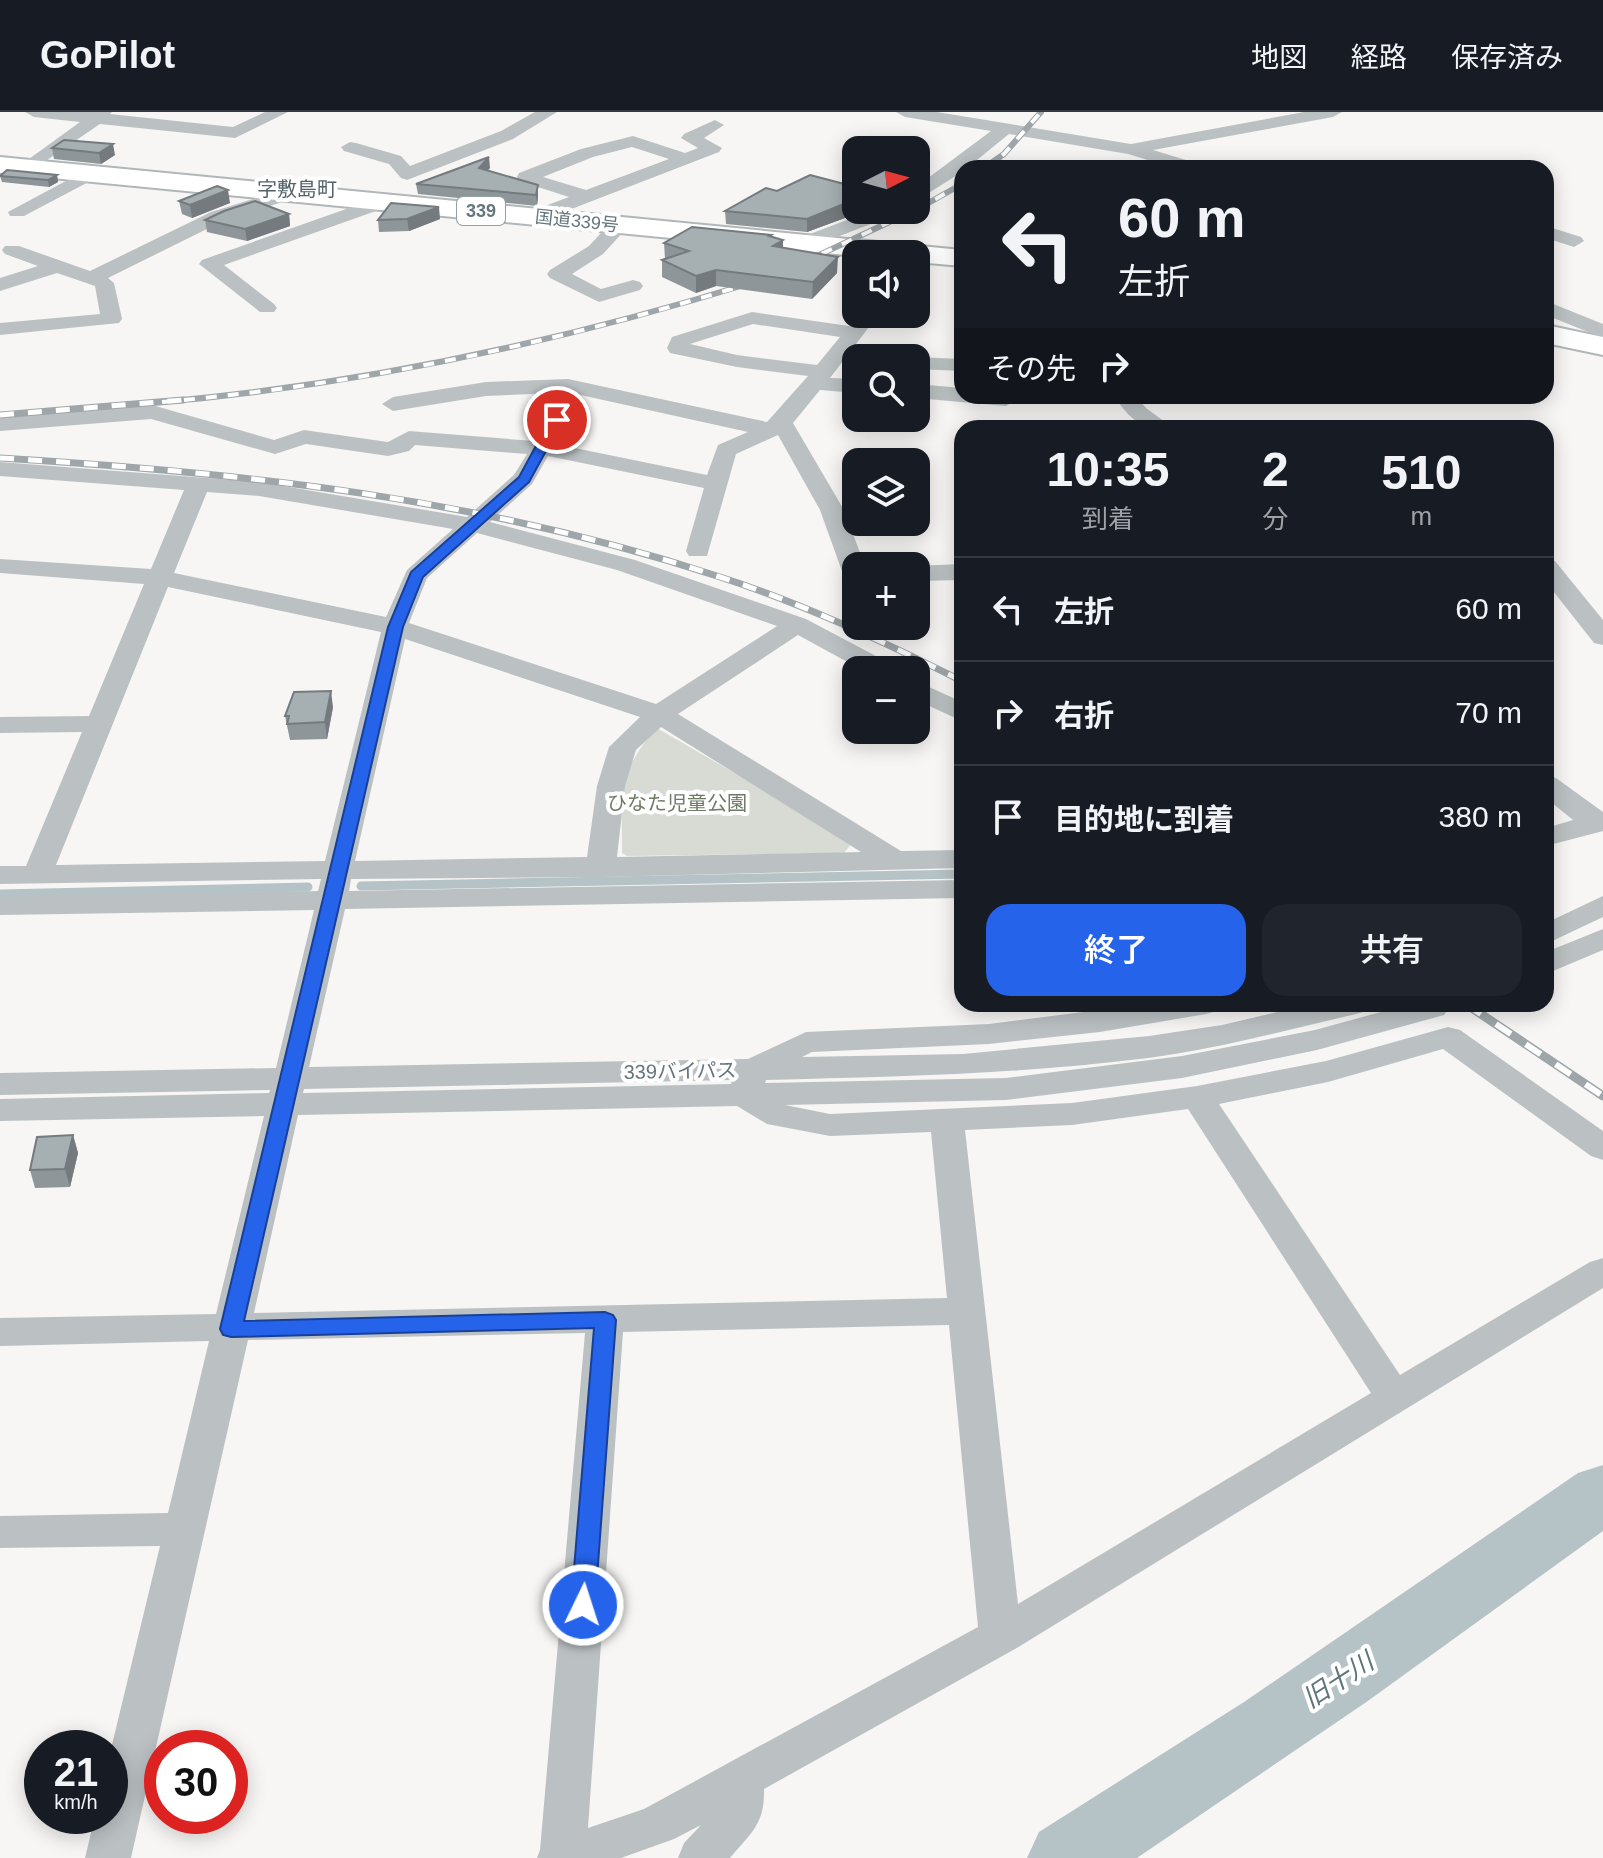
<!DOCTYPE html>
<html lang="ja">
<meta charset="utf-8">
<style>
body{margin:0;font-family:Helvetica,"Noto Sans JP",sans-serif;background:#20242c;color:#f1f3f6;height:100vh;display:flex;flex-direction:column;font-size:30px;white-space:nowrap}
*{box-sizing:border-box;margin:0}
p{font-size:26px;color:#9ea1a6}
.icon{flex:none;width:44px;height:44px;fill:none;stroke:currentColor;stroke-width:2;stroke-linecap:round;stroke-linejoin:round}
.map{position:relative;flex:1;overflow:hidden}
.sheet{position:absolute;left:954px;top:308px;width:600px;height:592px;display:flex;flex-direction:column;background:#171b24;border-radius:24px;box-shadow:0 4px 20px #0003}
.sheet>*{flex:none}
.banner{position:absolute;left:954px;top:48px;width:600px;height:244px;border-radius:24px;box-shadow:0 4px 20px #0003;background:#171b24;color:#f1f3f6;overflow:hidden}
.needle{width:52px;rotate:84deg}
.tools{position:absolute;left:842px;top:24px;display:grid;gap:16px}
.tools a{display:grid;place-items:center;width:88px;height:88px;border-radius:16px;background:#171b24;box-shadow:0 4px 20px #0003;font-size:40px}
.speed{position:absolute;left:24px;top:1618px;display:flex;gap:16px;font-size:40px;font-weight:700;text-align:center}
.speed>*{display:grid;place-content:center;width:104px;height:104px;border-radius:50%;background:#171b24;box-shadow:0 4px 20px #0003;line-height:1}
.speed small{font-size:20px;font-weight:400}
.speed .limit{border:12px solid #d22;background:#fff;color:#111}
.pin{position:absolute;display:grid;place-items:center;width:68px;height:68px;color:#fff;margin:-34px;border:4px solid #fff;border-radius:50%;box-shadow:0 2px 8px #0007}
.me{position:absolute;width:88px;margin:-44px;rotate:4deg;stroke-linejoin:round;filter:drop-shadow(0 0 6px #0008)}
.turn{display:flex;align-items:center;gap:28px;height:168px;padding:0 32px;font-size:36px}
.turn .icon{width:104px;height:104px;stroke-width:2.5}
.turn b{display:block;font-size:56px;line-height:68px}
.then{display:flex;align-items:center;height:76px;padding:0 32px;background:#0003;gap:16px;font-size:30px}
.eta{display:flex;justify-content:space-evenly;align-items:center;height:136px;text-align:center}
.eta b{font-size:48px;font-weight:600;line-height:56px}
.button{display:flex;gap:16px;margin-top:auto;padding:16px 32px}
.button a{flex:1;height:92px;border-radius:24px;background:#2563eb;color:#fff;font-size:32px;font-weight:600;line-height:92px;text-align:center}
.button a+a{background:#20242c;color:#f1f3f6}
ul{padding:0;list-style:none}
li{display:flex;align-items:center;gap:24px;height:104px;padding:0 32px;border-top:2px solid #363941}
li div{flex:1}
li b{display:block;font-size:30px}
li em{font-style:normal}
header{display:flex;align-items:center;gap:48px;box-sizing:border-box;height:112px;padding:0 40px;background:#171b24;border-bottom:2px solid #363941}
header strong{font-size:38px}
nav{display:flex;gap:44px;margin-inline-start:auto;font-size:28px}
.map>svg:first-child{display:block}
.green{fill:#d7dbd3}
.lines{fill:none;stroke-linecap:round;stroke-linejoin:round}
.stream{stroke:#b6c3c6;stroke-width:9}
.river{fill:#b6c3c6;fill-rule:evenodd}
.highway-casing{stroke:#b1b6b8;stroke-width:4}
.minor{fill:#bbc1c3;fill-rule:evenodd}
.highway{fill:#fff;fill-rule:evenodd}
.rail-far2-casing{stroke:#9ea6a9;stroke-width:6}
.rail-far1-casing{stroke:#9ea6a9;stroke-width:7}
.rail-casing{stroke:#9ea6a9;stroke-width:9}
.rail-far2{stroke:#fff;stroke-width:4;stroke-dasharray:11;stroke-linecap:butt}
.rail-far1{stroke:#fff;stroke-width:5;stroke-dasharray:14;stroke-linecap:butt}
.rail{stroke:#fff;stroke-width:6;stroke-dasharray:18;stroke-linecap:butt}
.wall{fill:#8f9699}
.shaded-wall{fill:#747a7d}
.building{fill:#a6afb2;stroke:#747a7d;stroke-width:2}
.route{fill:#2563eb;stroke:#184099;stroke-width:2}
.labels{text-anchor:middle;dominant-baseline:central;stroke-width:8;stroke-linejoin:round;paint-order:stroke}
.shield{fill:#fff;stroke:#929fa3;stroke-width:2}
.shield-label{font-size:18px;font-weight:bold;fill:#64767c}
.far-street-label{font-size:18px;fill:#64767c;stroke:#fff}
.far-quarter-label{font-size:20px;fill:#556368;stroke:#fff}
.park-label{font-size:20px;fill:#6d7a66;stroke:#fff}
.street-label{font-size:20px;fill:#64767c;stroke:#fff}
.near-water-label{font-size:26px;font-style:italic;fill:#5e7578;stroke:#fff}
</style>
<header>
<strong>GoPilot</strong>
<nav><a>地図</a><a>経路</a><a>保存済み</a></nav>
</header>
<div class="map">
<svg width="1603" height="1746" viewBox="0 0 1603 1746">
<rect width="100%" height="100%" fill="#f7f6f4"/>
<!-- green -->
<path class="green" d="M657 616 853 730 844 741 627 744 622 741C622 685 617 659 657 616Z"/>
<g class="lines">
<!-- stream -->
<g class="stream">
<polyline points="361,774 962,762"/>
<polyline points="0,782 308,775"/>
</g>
<!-- river -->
<polygon class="river" points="1603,1353 1603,1419 1365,1591 1137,1746 1027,1746 1039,1720 1244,1590 1578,1361"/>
<!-- highway casing -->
<g class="highway-casing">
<g id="highway">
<polygon points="0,45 962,138 962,154 916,150 916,142 856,144 0,61"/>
<polygon points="1546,213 1603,225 1603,243 1546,231"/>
</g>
</g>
<!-- minor -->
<g class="minor">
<polygon points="25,0 112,0 110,2 233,15 265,0 288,0 235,26 100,12 28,61 22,60 19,56 22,52 80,10 34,5"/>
<polygon points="535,0 557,0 513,27 407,68 401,66 389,52 344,39 341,35 350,30 356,31 401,44 410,54 501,19"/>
<polygon points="896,0 937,0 1131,32 1304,0 1342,0 1333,5 1153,38 1199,52 1202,56 1174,56 1128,42 1009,22 967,56 962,56 962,60 916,89 916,75 991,19 905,5"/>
<path d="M715 8 724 13 704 26 722 36 719 40 543 108H529L526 104 529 100 569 85 519 69 517 65 519 61 581 37 633 24 685 41 698 36 681 26 684 22ZM632 35 669 47 586 78 543 65 593 45Z"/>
<polygon points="90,56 99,62 96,66 24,104 10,104 8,100"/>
<polygon points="288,76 295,78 297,82 295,86 225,108 108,166 114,171 122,207 119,211 0,223 0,211 100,202 95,174 57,161 0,179 0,166 38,154 5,142 2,138 5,134 19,134 90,159 211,100"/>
<polygon points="383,84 390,86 392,90 390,94 224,153 274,192 277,196 274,200 260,200 199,152 202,148"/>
<polygon points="873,98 899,98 897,102 816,133 809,135 799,129 802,125"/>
<polygon points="619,107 629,113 626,117 603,142 572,162 601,177 633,168 640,170 643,174 640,178 599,190 550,166 547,162 550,158 589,134 612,109"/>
<polygon points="1546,114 1581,125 1584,129 1574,135 1546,126"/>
<polygon points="1546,189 1603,212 1603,226 1546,203"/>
<path d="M752 200 849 214 858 202H879L830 266 856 267V281L820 278 793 311 844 398 865 454H856V470L847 467 843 462 820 398 778 323 736 342 707 444H689L686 439 704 376 548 344 532 372 490 410 635 448 806 507 891 552 895 558H862L798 523 678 602 901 739 962 738V756L601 765 351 767 349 779 962 768V786L345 797 309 955 748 947 806 920 989 912 1146 892H1222L1217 899 1206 902 1100 920 989 932 812 940 802 945 963 942 1149 924 1222 913 1312 892H1372L1367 899 1356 902C1287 918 1218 937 1148 946 1021 962 894 965 766 968L765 971 1006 966 1182 944 1315 918 1410 892H1447L1449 896 1444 903 1317 938 1182 966 1006 988 785 993 830 1002 1072 991 1197 974 1326 949 1448 915 1460 918 1603 1019V1048L1591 1044 1443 937 1328 970 1219 992 1400 1263 1590 1150 1603 1146V1176L1015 1537 764 1677C765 1712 751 1721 730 1746H678L684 1731 701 1713 674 1727 621 1746H537L540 1738 585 1221 248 1228 131 1746H85L95 1704H110V1641L160 1434 0 1436V1404L168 1401 209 1229 0 1234V1206L216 1202 264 1004 0 1009V987L269 981 270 978 0 983V961L276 956 314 798 0 803V785L318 779 321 767 0 772V754H26L82 620 0 621V605L89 604 144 472 0 461V447L151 457 184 378 0 364V350L259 370 467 405 514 363 527 342 415 333 409 339 388 344 306 332 275 342 151 307 0 319V305L152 293 274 328 304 318 388 330 409 319 534 329 546 308 555 281 486 284 393 299 382 292 393 285 486 270 568 267 767 310 808 264 737 255 670 241 667 236 672 225ZM753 212 840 225 817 253 737 243 690 232ZM576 282 748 320 718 333 707 363 555 332 568 308ZM207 380 259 384 453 417 407 458 386 505 174 461ZM477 421 617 458 777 514 656 592 409 511 427 466ZM168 475 381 520 325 749 56 753ZM405 527 640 605 609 635 597 674 587 745 355 749ZM661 615 861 740 617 745 625 674 636 638ZM732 968 731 972 303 981 304 977ZM737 994 767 1012 830 1024 931 1020 947 1186 254 1201 298 1003ZM1188 997 1371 1281 1018 1492 965 1018 1072 1013ZM949 1213 978 1515 644 1697 588 1716 623 1220Z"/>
<polygon points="916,245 962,247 962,259 916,257 916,246 910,246"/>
<polygon points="916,272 962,276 962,284 1015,284 1017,287 1006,294 916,286"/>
<path d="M1114 284H1136L1146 296 1173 316C1140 316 1133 311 1114 284Z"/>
<polygon points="1546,447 1555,449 1603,508 1603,533 1594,531 1546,470"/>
<polygon points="962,452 962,468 916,469 914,454"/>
<polygon points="916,569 962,590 962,609 916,588"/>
<polygon points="1546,663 1556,666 1603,700 1603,719 1546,734 1546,716 1573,708 1546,686"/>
<polygon points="1603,784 1603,805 1546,832 1546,811"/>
<polygon points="1603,817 1603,838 1546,862 1546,840"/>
</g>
<!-- highway -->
<use href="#highway" class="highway"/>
<!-- rail-far2 casing -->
<g class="rail-far2-casing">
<g id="rail-far2">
<polyline points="984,56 1004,42 1041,0"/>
<polyline points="916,98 962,72"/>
<polyline points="802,151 915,98"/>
<path d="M162 290C365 272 560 230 754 170"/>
</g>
</g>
<!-- rail-far1 casing -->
<g class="rail-far1-casing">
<g id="rail-far1">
<polyline points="0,303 183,288"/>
<path d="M0 346C249 361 478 386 717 464 802 491 882 529 962 569"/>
</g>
</g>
<!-- rail casing -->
<g class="rail-casing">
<polyline id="rail" points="1466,892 1603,984"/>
</g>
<!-- rail-far2 -->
<use href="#rail-far2" class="rail-far2"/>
<!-- rail-far1 -->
<use href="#rail-far1" class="rail-far1"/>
<!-- rail -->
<use href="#rail" class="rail"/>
</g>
<!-- wall -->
<g class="wall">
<polygon points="64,28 115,43 101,52 54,47 52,36"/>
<polygon points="490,56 488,58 538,84 537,94 418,82 416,72"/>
<polygon points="57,63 58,70 49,75 2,70 0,64"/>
<polygon points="179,89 230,91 192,106 182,102"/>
<polygon points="725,99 845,106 807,120 726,112"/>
<polygon points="289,102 290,114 247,129 207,120 205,108"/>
<polygon points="440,107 409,119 379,120 378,108"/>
<polygon points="771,123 771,125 783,128 783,136 837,161 812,187 716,174 696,181 662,165 662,148 665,147 664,131"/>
<polygon points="333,595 327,627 290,628 285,604"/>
<polygon points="73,1023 78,1041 70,1075 35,1076 30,1058"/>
</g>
<!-- shaded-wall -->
<g class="shaded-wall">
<polygon points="113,32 115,43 101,52 99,41"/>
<polygon points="489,45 490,56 480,66 479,56"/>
<polygon points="57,63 58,70 49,75 48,68"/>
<polygon points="538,73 538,84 537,94 536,83"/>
<polygon points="228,78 230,91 192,106 190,93"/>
<polygon points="856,87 856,98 860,98 845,106 807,120 807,107"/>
<polygon points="439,95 440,107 409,119 407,107"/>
<polygon points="289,102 290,114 247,129 245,117"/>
<polygon points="783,128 783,144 773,134"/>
<polygon points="838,145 837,161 812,187 813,170"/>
<polygon points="716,158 716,174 696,181 696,164"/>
<polygon points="331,579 333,595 327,627 325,610"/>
<polygon points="73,1023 78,1041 70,1075 65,1057"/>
</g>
<!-- building -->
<g class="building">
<polygon points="64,28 113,32 99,41 52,36"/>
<polygon points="489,45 479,56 538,73 536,83 416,72"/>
<polygon points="7,58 57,63 48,68 0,64"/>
<polygon points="810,63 856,75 856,87 807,107 725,99 766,76 777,79"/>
<polygon points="217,74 228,78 190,93 179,89"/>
<polygon points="255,89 289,102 245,117 205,108 224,99"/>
<polygon points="391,91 439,95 407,107 378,108"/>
<polygon points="692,115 771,123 769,124 783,128 773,134 838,145 813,170 716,158 696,164 662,148 689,139 664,131"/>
<polygon points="331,579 325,610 287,612 289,604 285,604 294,580"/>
<polygon points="73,1023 65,1057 30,1058 37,1025"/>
</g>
<!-- route -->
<polygon class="route" points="557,304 563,308 529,370 423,465 403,515 244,1209 605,1200 613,1203 616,1208 595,1493 591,1500 583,1502 574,1500 571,1493 594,1216 231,1225 223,1223 220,1217 388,515 411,460 519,365 550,308"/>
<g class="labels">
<!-- shield labels -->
<rect class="shield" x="457" y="85" width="48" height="28" rx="6"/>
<g class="shield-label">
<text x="481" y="99">339</text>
</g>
<!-- far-street labels -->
<g class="far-street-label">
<text transform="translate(577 109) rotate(6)">国道339号</text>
</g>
<!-- far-quarter labels -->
<g class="far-quarter-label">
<text x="297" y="77">字敷島町</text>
</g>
<!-- park labels -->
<g class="park-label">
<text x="677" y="691">ひなた児童公園</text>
</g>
<!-- street labels -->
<g class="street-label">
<text transform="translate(680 959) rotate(-1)">339バイパス</text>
</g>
<!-- near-water labels -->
<g class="near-water-label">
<text transform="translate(1338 1568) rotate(-33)">旧十川</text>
</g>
</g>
</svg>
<div class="tools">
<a><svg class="needle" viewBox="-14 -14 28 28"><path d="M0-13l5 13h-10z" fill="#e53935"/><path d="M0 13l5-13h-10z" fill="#9ea1a6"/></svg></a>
<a><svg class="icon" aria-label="sound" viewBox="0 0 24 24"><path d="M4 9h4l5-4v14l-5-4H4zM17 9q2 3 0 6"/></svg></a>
<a><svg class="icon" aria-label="search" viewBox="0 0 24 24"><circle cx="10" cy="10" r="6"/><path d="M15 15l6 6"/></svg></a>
<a><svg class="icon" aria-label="layers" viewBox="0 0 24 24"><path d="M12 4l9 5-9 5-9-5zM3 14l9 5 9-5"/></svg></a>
<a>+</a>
<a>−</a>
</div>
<div class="speed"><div>21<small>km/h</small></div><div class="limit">30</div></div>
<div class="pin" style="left:557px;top:308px;background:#d93025"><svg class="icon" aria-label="arrive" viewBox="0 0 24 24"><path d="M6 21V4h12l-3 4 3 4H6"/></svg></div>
<svg class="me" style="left:583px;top:1493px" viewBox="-20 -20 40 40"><circle r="17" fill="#2563eb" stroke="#fff" stroke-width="3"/><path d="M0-11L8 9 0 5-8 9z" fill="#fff"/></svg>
<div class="banner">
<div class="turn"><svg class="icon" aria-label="left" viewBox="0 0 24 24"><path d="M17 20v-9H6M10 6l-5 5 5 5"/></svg><div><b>60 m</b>左折</div></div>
<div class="then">その先<svg class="icon" aria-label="right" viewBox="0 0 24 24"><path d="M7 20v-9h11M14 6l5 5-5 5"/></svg></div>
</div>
<section class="sheet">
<div class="eta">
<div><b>10:35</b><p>到着</p></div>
<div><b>2</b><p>分</p></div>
<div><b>510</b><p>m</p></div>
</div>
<ul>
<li><svg class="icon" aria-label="left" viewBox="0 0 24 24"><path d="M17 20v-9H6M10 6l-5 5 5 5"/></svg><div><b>左折</b></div><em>60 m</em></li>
<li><svg class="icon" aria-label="right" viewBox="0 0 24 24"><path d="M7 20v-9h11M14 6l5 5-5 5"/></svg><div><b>右折</b></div><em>70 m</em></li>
<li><svg class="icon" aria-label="arrive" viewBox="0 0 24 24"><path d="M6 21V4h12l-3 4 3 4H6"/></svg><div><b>目的地に到着</b></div><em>380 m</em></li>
</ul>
<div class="button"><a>終了</a><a>共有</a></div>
</section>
</div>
